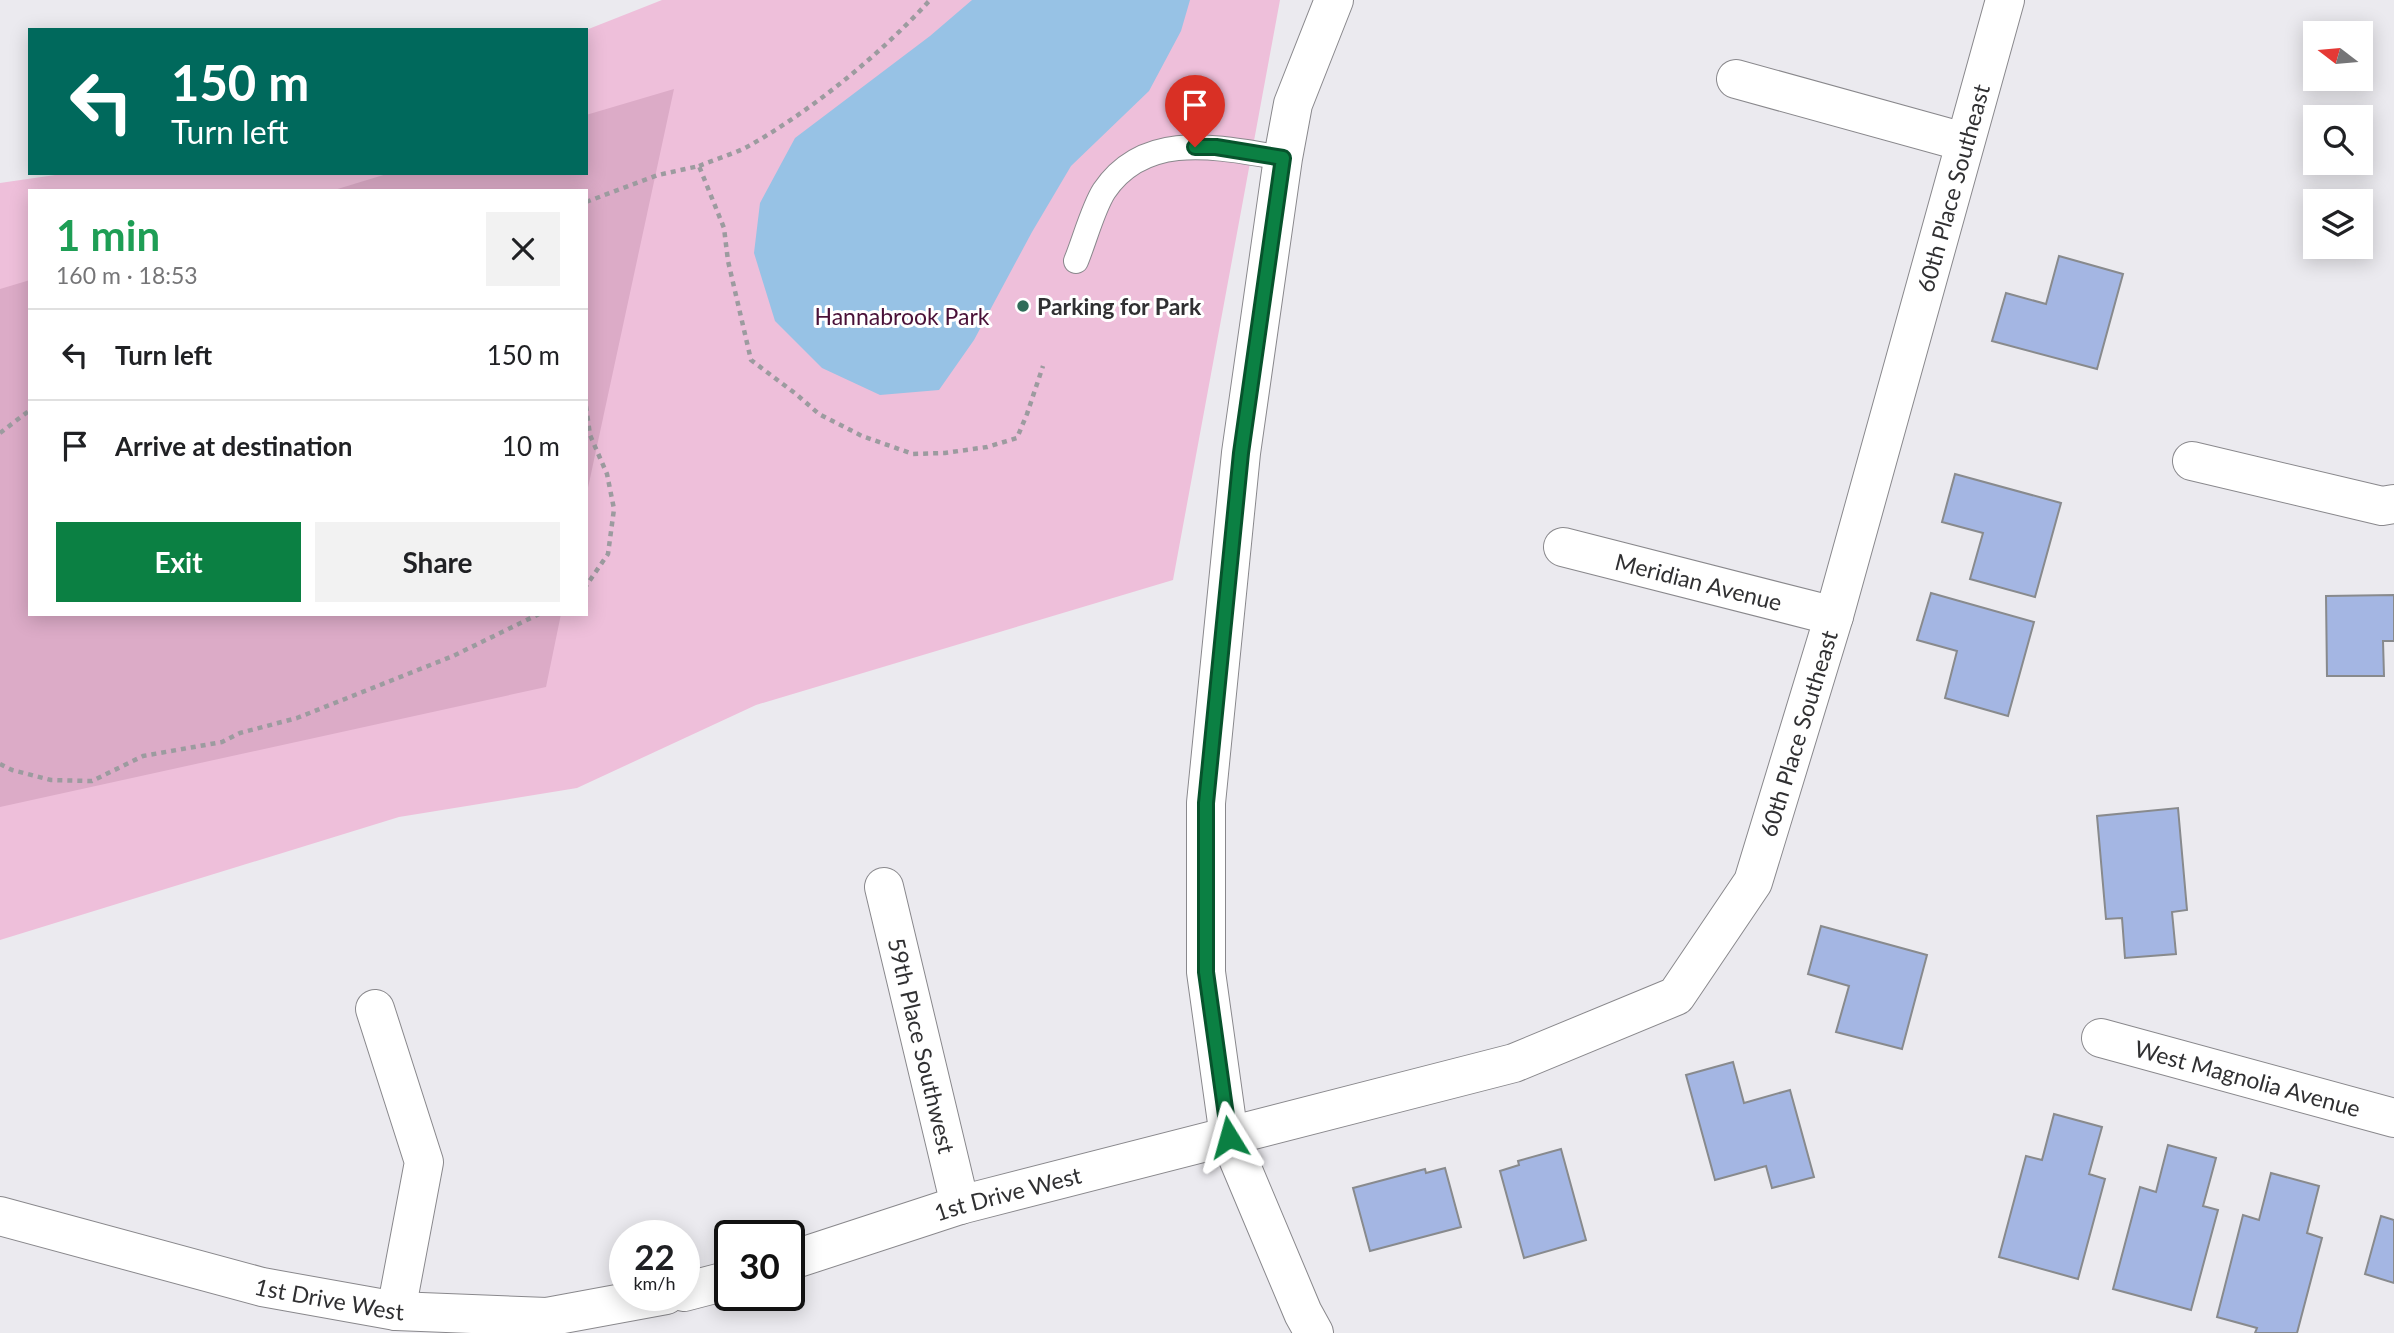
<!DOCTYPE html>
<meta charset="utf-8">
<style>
body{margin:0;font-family:Lato,sans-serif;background:#f2f2f2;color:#202124;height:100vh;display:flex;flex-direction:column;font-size:26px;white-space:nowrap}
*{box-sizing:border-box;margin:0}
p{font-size:23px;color:#757577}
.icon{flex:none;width:38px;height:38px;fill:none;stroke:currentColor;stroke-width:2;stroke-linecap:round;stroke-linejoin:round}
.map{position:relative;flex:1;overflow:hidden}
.panel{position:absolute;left:28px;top:189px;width:560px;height:427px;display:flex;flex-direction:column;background:#fff;border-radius:0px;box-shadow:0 4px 18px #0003}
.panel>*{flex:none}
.guide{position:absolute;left:28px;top:28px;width:560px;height:147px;border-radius:0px;box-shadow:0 4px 18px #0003;background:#00695c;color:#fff;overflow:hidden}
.needle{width:46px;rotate:286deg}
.tools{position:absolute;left:2303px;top:21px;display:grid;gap:14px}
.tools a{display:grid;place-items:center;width:70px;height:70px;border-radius:0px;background:#fff;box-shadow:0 4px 18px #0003;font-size:35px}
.speed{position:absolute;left:609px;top:1220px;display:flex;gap:14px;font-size:35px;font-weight:700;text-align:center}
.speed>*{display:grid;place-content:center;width:91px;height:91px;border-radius:50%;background:#fff;box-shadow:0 4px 18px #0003;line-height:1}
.speed small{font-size:18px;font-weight:400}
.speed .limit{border:4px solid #111;border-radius:10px;background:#fff;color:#111}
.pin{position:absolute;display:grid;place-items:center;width:60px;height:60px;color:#fff;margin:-72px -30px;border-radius:50% 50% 50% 0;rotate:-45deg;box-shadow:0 0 7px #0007}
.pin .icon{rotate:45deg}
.me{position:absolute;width:77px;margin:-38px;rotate:352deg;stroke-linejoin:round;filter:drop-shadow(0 0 5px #0008)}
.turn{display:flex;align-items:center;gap:24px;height:147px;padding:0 28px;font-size:32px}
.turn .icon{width:91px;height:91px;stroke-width:2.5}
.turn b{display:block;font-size:49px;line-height:60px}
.round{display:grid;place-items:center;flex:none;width:74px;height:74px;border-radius:0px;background:#f2f2f2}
.summary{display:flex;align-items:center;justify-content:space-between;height:119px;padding:0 28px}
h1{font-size:42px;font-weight:700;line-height:52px;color:#1e9e55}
.cta{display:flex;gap:14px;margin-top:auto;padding:14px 28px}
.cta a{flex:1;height:80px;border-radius:0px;background:#0b8043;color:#fff;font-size:28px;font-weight:700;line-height:80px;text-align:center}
.cta a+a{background:#f2f2f2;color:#202124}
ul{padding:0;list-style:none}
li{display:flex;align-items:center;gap:21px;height:91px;padding:0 28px;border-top:2px solid #e0e0e0}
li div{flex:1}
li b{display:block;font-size:26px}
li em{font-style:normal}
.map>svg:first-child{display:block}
.green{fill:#eebfda;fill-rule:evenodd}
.forest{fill:#dcabc7}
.water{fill:#97c2e5}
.building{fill:#a4b6e3;stroke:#888a8d;stroke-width:2}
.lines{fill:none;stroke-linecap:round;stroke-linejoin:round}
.lane-casing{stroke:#89888c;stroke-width:26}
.street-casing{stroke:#89888c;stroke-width:40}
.path{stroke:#9c9b9f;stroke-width:4.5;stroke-dasharray:5 5;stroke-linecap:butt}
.lane{stroke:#fff;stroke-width:24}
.street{stroke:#fff;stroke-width:38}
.route-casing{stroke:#07532c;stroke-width:18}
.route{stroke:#0b8043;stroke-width:12}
.poi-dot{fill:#2f6c58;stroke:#fff;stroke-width:2.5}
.labels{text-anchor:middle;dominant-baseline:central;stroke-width:6;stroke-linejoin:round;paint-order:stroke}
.street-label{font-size:23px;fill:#303032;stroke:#fff}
.poi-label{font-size:23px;font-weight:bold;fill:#303032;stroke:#fff;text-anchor:start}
.park-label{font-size:23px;fill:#4a1138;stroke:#fff}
</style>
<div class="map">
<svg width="2394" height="1333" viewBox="0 0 2394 1333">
<rect width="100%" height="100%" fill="#ebeaef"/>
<!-- green -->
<path class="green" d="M662 0H1280L1173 580 756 705 577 788 399 817 0 940V183L69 173H586V30ZM30 191H586V614H30Z"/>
<!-- forest -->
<g class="forest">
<polygon points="674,89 586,497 586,191 331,191 390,173 586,173 586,115"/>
<polygon points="30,280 30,614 561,614 546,687 0,807 0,289"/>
</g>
<!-- water -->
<polygon class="water" points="972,0 1190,0 1181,31 1149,91 1071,166 1032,232 974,340 939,390 880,395 822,368 775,321 754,253 760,203 795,138 930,36"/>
<!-- building -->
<g class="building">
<polygon points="2059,256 2123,274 2097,369 1992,341 2006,293 2046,304"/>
<polygon points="1955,474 2061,503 2035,597 1970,579 1983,533 1942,522"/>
<polygon points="1931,593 2034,622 2008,716 1945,698 1957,651 1917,640"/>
<polygon points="2394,595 2394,641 2383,641 2384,676 2327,676 2326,596"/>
<polygon points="2178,808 2187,910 2172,912 2176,954 2125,958 2122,918 2106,919 2097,816"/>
<polygon points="1821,926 1927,955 1902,1049 1836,1032 1849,986 1808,974"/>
<polygon points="1733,1062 1744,1103 1790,1090 1814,1177 1772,1188 1766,1166 1715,1180 1686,1075"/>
<polygon points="2054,1114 2102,1127 2089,1174 2105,1179 2078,1279 1999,1257 2026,1156 2042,1160"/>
<polygon points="2168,1145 2216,1158 2203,1206 2218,1210 2191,1310 2113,1289 2140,1187 2156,1192"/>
<polygon points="1561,1149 1586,1240 1524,1258 1500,1171 1519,1165 1518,1161"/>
<polygon points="1445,1168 1461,1227 1370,1251 1353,1188 1425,1169 1426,1173"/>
<polygon points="2271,1173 2319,1186 2307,1233 2322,1238 2297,1333 2255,1333 2257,1328 2217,1317 2243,1215 2259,1220"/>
<polygon points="2381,1216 2394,1220 2394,1283 2365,1274"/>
</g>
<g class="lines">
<!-- lane casing -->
<g class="lane-casing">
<path id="lane" d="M1076 261C1084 242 1093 208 1104 191 1146 129 1220 148 1283 158"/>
</g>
<!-- street casing -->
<g class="street-casing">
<g id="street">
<polyline points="1736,79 1964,142"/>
<polyline points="2192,461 2382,506 2394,504"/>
<path id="s1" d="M1563 547 1834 616"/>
<path id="s2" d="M884 887 960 1205"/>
<polyline points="375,1009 424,1162 396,1311"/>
<path id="s3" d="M2101 1038 2394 1118"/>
<path id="s4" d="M0 1216 262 1287 396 1311 547 1317 666 1295"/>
<path id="s5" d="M789 1261 960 1205 1514 1063 1676 996 1753 882 1834 616 2005 0"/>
<polyline points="684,1292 730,1280"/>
<polyline points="1314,1333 1303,1313 1229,1137 1206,972 1206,803 1241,453 1283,158 1293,104 1334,0"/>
</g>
</g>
<!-- path -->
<g class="path">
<path d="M699 166C714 160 730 155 745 148 809 113 881 54 930 0"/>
<polyline points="586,202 658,175 699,166 724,228 728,261 751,360 796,394 819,414 862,436 913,454 945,453 987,447 1017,438 1027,414 1043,366"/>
<polyline points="586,406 590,435 607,474 614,509 608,554 586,586"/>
<polyline points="0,433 30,410"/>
<polyline points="0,764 12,770 51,780 92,781 143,756 222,742 240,733 297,718 453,656 539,614"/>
</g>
<!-- lane -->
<use href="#lane" class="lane"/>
<!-- street -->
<use href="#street" class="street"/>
</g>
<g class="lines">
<!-- route casing -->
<g class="route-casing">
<polyline id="route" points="1195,147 1216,147 1283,158 1241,453 1206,803 1206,972 1229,1137"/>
</g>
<!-- route -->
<use href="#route" class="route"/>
</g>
<!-- markers -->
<circle class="poi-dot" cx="1023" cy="306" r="7"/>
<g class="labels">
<!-- street labels -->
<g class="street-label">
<text stroke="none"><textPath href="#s5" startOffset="1787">60th Place Southeast</textPath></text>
<text stroke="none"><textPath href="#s1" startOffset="140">Meridian Avenue</textPath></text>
<text stroke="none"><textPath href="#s5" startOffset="1220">60th Place Southeast</textPath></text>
<text stroke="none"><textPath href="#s2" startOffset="163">59th Place Southwest</textPath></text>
<text stroke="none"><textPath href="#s3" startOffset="152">West Magnolia Avenue</textPath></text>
<text stroke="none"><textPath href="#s5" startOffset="229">1st Drive West</textPath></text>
<text stroke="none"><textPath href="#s4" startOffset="340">1st Drive West</textPath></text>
</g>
<!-- poi labels -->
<g class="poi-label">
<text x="1037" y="306">Parking for Park</text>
</g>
<!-- park labels -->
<g class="park-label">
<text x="902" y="316">Hannabrook Park</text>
</g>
</g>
</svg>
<div class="tools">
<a><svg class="needle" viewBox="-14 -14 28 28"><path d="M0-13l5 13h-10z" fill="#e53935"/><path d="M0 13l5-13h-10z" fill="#757577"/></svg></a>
<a><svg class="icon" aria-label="search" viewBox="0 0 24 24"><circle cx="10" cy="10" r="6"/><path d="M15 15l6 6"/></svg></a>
<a><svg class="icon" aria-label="layers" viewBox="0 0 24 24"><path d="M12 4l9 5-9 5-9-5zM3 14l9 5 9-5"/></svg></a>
</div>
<div class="speed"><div>22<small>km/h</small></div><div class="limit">30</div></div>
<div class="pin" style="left:1195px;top:147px;background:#d93025"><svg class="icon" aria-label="arrive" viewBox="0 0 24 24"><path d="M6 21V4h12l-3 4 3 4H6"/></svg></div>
<svg class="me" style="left:1229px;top:1137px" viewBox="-20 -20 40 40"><path d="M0-17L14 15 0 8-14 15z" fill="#0b8043" stroke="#fff" stroke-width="4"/></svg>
<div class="guide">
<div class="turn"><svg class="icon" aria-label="left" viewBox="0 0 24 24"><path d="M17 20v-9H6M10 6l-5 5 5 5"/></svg><div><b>150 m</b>Turn left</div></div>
</div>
<section class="panel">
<div class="summary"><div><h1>1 min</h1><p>160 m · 18:53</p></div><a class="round"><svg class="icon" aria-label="close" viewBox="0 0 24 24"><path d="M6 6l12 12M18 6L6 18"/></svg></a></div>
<ul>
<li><svg class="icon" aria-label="left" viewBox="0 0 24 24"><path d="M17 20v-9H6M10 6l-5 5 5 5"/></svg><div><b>Turn left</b></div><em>150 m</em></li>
<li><svg class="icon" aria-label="arrive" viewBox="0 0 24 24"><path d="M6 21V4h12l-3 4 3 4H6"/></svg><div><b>Arrive at destination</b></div><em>10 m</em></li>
</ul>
<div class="cta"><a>Exit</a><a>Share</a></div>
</section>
</div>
